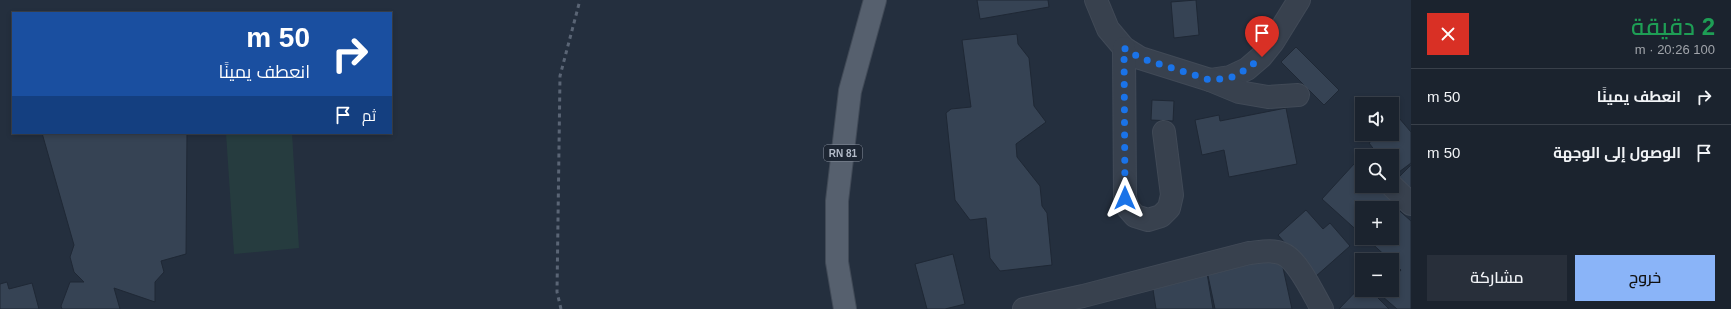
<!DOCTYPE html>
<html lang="ar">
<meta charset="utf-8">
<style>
body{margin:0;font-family:Arial,Cairo,sans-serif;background:#282f3a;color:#f1f3f6;direction:rtl;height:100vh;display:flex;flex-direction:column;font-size:15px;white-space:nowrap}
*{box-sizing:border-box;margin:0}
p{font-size:13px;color:#a0a4aa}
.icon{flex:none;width:22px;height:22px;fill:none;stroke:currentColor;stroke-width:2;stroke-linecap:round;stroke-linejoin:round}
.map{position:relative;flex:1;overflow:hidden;direction:ltr}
.drawer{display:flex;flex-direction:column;background:#1b232e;width:320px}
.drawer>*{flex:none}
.guide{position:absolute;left:12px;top:12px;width:380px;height:122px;border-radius:0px;box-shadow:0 2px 6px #0003,0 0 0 1px #39404a;direction:rtl;background:#1a4fa0;color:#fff;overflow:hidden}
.controls{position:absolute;left:1355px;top:97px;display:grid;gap:8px}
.controls a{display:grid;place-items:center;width:44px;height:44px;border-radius:0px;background:#1b232e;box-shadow:0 2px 6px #0003,0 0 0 1px #39404a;font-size:20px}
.pin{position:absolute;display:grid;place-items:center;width:34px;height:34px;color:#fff;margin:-41px -17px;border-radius:50% 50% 50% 0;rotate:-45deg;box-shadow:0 0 4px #0007}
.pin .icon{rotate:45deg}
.me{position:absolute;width:44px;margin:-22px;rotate:0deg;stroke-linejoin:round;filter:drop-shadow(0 0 3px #0008)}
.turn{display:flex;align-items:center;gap:14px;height:84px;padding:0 16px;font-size:18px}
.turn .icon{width:52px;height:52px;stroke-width:2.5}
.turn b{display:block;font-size:28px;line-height:34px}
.then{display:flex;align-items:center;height:38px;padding:0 16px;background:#0003;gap:8px;font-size:15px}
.round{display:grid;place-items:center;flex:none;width:42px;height:42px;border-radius:0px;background:#282f3a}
.headline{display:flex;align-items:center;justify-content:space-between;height:68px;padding:0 16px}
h1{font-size:24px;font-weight:600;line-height:30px;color:#1e9e55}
.primary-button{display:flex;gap:8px;margin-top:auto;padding:8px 16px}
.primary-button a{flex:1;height:46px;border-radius:0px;background:#8ab4f8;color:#111;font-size:16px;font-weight:600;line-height:46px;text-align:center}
.primary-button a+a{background:#282f3a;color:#f1f3f6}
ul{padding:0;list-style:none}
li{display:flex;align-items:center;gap:12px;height:56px;padding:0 16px;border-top:1px solid #39404a}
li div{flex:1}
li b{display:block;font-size:15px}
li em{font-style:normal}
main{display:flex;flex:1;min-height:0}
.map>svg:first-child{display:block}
.green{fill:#263c3f}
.building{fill:#364354;stroke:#1f2835}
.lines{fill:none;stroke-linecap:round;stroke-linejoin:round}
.minor-casing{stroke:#414a57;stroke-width:24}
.major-casing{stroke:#414a57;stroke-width:24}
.minor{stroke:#38414e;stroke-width:22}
.major{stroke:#56606e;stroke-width:22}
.rail{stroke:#5a6575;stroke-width:3;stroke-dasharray:4 4;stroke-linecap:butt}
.route{stroke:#1a73e8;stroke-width:7;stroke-dasharray:0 12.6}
.labels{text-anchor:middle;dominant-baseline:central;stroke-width:4;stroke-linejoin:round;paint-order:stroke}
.shield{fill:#1d2633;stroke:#878f9c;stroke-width:1}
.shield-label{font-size:10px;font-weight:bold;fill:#b4bcc9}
</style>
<main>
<section class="drawer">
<div class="headline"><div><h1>2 دقيقة</h1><p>100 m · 20:26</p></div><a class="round" style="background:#d93025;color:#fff"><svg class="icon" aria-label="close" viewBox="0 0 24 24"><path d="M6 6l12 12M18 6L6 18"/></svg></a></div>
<ul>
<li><svg class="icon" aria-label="right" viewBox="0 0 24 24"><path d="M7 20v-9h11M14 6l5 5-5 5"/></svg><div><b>انعطف يمينًا</b></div><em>50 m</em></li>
<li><svg class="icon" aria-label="arrive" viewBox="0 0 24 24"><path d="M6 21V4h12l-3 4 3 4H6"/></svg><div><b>الوصول إلى الوجهة</b></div><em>50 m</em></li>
</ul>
<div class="primary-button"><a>خروج</a><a>مشاركة</a></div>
</section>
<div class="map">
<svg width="1411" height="309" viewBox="0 0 1411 309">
<rect width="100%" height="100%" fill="#242f3e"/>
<!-- green -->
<polygon class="green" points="226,133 292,133 299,248 234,254"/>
<!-- building -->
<g class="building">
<polygon points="977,0 1048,0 1049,7 980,19"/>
<polygon points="1196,0 1199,35 1174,38 1171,2"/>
<polygon points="1017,34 1018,44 1029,58 1034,106 1046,122 1016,144 1017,157 1040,186 1042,206 1047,213 1052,265 1000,271 990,258 986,218 970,220 955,200 946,113 951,109 971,107 962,40"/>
<rect x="12" y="46" width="1" height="82"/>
<polygon points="1296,47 1339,90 1324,105 1281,62"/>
<polygon points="1152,100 1174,101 1173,121 1151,120"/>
<polygon points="1286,108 1297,164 1229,177 1224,150 1202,155 1195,120 1219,115 1220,121"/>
<polygon points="1399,118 1411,132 1411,163 1395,175 1392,171 1392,156 1379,156 1369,143 1380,134 1392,134 1392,124"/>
<polygon points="42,133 187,133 186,254 161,261 164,272 155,282 155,302 114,288 120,309 62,309 61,306 70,282 84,282 74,272 70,257 74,245"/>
<polygon points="1354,164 1362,171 1362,186 1379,186 1396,201 1393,205 1411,221 1411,309 1397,309 1375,290 1392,290 1392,280 1401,270 1392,262 1392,260 1390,260 1366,238 1392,238 1392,208 1362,208 1362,235 1322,199"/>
<polygon points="1411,165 1411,190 1399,177"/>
<polygon points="1306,210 1323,229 1330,223 1350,246 1315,277 1278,235"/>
<polygon points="953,254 965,304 945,309 927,309 915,264"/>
<polygon points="1280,254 1292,309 1215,309 1207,271"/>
<polygon points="1207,273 1213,309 1156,309 1152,283"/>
<polygon points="7,282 9,289 32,283 39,309 0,309 0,284"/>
<polygon points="1362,285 1362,290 1370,290 1389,309 1339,309"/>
</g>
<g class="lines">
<!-- minor casing -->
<g class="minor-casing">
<g id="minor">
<polyline points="1096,0 1108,29 1124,48 1140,58 1210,80 1230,77 1247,69 1261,57 1273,42 1299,0"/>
<polyline points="1124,48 1125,198 1128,208 1135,216 1148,220 1161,216 1169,208 1172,195 1164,132"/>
<polyline points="1210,80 1239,92 1268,97 1298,95"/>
<polyline points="1392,186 1411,204"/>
<path d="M1024 309 1083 296 1249 253C1260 252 1273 249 1283 254 1298 260 1314 295 1322 309"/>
</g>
</g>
<!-- major casing -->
<g class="major-casing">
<polyline id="major" points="845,309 837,262 837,201 850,91 875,0"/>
</g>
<!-- minor -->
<use href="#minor" class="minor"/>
<!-- major -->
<use href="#major" class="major"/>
<!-- rail -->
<polyline class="rail" points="561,309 557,292 560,76 580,0"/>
</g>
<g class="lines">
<!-- route -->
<polyline class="route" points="1125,198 1124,48 1140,58 1210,80 1230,78 1247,69 1262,57"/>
</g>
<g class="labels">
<!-- shield labels -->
<rect class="shield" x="824" y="145" width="38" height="16" rx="3"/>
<g class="shield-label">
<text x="843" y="153">RN 81</text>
</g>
</g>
</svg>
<div class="controls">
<a><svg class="icon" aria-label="sound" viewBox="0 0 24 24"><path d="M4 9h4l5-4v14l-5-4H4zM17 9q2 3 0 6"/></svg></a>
<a><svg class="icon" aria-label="search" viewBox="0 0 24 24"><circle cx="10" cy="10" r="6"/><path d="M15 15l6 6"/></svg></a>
<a>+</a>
<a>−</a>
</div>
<div class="pin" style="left:1262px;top:57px;background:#d93025"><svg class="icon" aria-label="arrive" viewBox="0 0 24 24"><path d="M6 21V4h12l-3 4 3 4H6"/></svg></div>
<svg class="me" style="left:1125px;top:198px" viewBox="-20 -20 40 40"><path d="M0-17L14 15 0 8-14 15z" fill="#1a73e8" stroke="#fff" stroke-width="4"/></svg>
<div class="guide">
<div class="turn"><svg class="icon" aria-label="right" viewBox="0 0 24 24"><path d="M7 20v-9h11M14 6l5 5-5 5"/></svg><div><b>50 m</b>انعطف يمينًا</div></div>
<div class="then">ثم<svg class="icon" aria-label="arrive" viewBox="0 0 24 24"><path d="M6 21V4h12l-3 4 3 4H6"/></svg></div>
</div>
</div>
</main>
